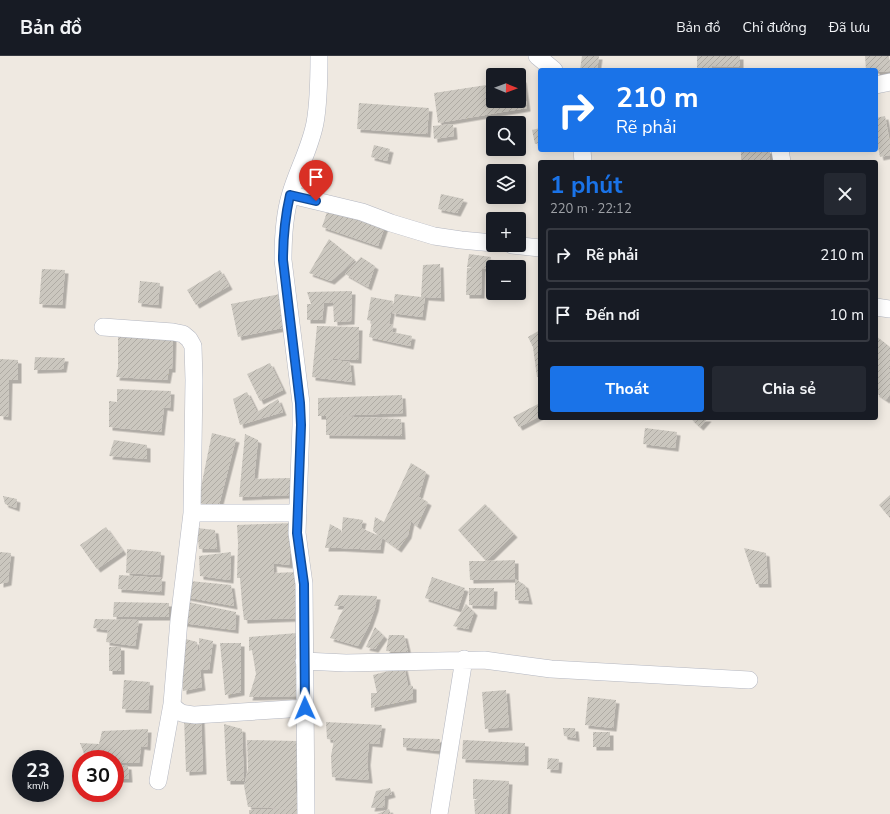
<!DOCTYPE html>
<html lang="vi">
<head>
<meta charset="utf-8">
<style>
	body { margin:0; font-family:"Nunito Sans",sans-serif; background:#242831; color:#f1f3f6; height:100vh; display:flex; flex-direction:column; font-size:15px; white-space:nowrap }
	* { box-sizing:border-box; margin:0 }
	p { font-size:13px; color:#9ea1a6 }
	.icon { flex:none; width:22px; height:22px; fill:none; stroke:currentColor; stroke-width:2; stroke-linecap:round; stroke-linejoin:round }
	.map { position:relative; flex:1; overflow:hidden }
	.side { position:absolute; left:538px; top:104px; width:340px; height:260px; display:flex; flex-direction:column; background:#171b24; border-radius:4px; box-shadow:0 2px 10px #0003 }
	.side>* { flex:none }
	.hud { position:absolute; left:538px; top:12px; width:340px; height:84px; border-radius:4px; box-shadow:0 2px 10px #0003; background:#1a73e8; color:#fff; overflow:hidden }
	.needle { width:26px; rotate:91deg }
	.fabs { position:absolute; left:486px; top:12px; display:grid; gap:8px }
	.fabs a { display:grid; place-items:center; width:40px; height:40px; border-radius:4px; background:#171b24; box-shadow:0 2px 10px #0003; font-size:20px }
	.speed { position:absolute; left:12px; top:694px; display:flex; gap:8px; font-size:20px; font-weight:700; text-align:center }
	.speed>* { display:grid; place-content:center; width:52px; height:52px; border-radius:50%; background:#171b24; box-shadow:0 2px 10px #0003; line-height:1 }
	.speed small { font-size:10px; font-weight:400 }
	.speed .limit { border:6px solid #d22; background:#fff; color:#111 }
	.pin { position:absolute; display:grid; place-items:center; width:34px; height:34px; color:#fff; margin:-41px -17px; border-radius:50% 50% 50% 0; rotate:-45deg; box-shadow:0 0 4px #0007 }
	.pin .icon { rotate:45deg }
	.me { position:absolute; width:44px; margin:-22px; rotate:359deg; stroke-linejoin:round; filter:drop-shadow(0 0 3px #0008) }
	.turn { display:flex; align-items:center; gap:14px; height:84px; padding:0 12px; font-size:18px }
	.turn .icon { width:52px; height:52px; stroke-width:2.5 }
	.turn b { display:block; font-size:28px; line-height:34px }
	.round { display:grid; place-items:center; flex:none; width:42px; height:42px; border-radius:4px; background:#242831 }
	.summary { display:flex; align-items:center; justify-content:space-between; height:68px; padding:0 12px }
	h1 { font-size:24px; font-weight:700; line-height:30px; color:#1a73e8 }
	.cta { display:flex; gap:8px; margin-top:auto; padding:8px 12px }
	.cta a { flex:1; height:46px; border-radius:4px; background:#1a73e8; color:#fff; font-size:16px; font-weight:700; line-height:46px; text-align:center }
	.cta a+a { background:#242831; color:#f1f3f6 }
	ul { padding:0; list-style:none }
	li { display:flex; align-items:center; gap:12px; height:54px; margin:0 8px 6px; padding:0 4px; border:2px solid #363941; border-radius:4px }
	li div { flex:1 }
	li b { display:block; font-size:15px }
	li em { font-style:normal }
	header { display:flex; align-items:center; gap:24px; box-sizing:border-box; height:56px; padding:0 20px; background:#171b24; border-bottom:1px solid #363941 }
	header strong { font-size:19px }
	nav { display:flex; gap:22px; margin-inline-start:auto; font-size:14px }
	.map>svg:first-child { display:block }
	.building { fill:url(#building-hatch); filter:url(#shadow) }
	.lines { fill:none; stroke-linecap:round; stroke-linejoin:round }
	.street-casing { stroke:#b4b7c1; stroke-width:18 }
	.street { stroke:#fff; stroke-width:17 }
	.route-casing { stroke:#114b97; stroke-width:10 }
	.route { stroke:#1a73e8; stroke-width:7 }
</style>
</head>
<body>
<header>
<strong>Bản đồ</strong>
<nav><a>Bản đồ</a><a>Chỉ đường</a><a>Đã lưu</a></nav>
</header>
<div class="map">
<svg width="890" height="758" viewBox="0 0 890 758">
	<defs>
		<pattern id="building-hatch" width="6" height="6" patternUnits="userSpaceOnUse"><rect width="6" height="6" fill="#cbc7bf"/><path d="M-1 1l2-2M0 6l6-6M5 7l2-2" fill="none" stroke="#afaba4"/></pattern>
		<filter id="shadow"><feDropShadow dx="3.5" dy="3.5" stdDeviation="0" flood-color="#0004"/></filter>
	</defs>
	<rect width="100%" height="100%" fill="#efe9e1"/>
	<path class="building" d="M582,0H599L597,14H580Z
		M697,0H740V11L712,10V14H697Z
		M865,0H889L890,15L876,16V14H866Z
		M523,23L527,52L438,67L434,37L493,28V45H519V24Z
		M359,47L429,52L427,78L357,73Z
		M885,60L890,87V99L880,101L876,80V62Z
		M453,68L454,80L434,83L433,70Z
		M540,72V87L535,88L532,74Z
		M374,89L390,93L387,105L371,101Z
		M741,94H770V106H741Z
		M441,138L464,143L457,157L438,153Z
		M329,150L385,170L378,190L322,171Z
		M329,183L355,204L331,225L309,217Z
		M469,198L491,201L490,213L482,212L481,239H466L467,212H474L467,211Z
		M361,201L375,210L368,231L345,218Z
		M440,208L441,242L425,241L422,261L392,257L395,238L421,241L423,209Z
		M42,213L65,214L62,249L39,248Z
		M220,214L229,230L196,249L187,234Z
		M140,225L160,227L158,249L138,247Z
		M352,235L351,265L334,266L333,246L324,247L322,264H307V248H311L307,236Z
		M280,238L287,271L238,281L231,248Z
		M371,241L393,245L389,268L380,267L393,269L392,276L412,280L410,290L369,281L372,265L367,264Z
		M317,270L359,271L358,304L317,302L350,306L352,326L312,321Z
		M540,274V319L537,321L533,291L528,281Z
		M118,278L173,279L172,313H169L167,324L116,321L118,312Z
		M876,280L890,291V311L888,313L890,314V338L886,344L876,337Z
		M35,301L65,302L63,313L34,314Z
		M0,303L18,304V324H9L8,361L0,360Z
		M270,307L283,334L260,345L247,318Z
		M117,333L171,335L170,352L164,351L161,376L109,371V345L117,346Z
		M247,336L257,356L278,343L283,356L240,369L233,343Z
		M402,339L403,357L330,360L401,363L402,380L326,379V360H318V342Z
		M540,347V360L519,371L513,361Z
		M690,362H708L700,371Z
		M645,372L677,376L675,392L643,388Z
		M212,377L236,383L218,453L198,446Z
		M245,378L258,384L254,423L290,422V439L239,441Z
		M114,384L147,389V403L109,400Z
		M411,407L426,416L419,440L405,433L428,446L417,470L411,465L408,479L398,493L373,475L375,461L384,466Z
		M890,439V462L879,449Z
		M3,440L17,443L16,452L5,448Z
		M485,448L514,478L486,505L515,504V523L470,524L469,505H486L458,474Z
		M343,461L363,464L361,472L382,481L380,494L341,492H325L330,468L341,474V483Z
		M295,467L291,487L289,509L273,507L274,517L296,516L295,530L299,562L244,564L242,547L240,522H237L238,487L237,469Z
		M106,471L123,495L97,513L80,489Z
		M197,472L215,474L217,493H199Z
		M744,492L766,497L768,528H756Z
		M127,493L161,496L159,519L126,517Z
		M0,496L11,497L8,526L0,528Z
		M231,496L230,524L200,520L199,500Z
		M119,519L162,522L161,536L118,533Z
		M432,521L465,532L458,553L425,542Z
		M515,523L525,529L529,545L515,544Z
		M190,525L231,529L234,550L186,541Z
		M469,532H494L493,550L469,549Z
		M339,539L377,540L375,552L369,569L358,590L330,582L339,561L345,550H334Z
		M114,546L169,547V561H113Z
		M188,546L236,556L235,574L183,567Z
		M466,548L474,556L468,573L453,570Z
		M95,563L139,564L135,590L106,586L108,574L93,572Z
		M375,571L384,580L375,593L366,591Z
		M297,577L298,640L249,641L256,618L252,594L249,595V581Z
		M389,579H404L408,596L386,595Z
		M182,582L197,586L200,610L199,582L213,585L209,614H200L202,631L183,635Z
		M220,587H241V636L225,639Z
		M109,591H121V615H109Z
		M404,611L408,629L413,630V643L371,652V637H377L373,619Z
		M124,624L150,626L148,654L122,653Z
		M506,634L509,671L485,673L482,636Z
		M588,641L616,644L613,672L585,669Z
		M184,661H201L203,715L186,716Z
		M326,666L382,669L379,688L369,687L367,706L369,724L332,721L331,700L334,684L327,683Z
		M224,668L242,673L244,725H227Z
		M563,672H575L576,682L564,680Z
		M148,673L147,691L141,690L139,707H115V703H86L80,687L99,688L102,675Z
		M593,676H610V691H593Z
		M403,682L440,683L439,695L403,691Z
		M247,684L298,685L299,725H295L298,758H249V754L293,752L248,751L244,730L248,713Z
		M463,684L525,687V706L462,703Z
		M548,702L559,703L558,714L547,713Z
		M115,709L128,710L129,723H115Z
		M473,723L509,725L507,758H475L474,744L485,743H473Z
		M390,732L392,738L385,740L384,751L371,752L376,735Z
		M389,753L391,758H377Z"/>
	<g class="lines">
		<defs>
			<path id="street" d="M537,0L554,14
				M876,29L890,26
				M582,94L583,106
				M780,94L782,106
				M291,139L362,156L391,167L434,180L461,184L493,187
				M512,189L540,192
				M876,251L890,253
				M103,271L173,276L183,278L189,283L193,290L194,324L192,457L179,564L172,648C178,658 184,658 195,659L305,652
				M192,457H298
				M304,605L346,607L484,604L551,613L749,624
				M158,725L172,648
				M306,758L304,528L297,477L301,369V347L283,204C283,182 284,161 290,140C297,115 310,93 315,67C319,45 319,22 319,0
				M439,758L464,603"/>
		</defs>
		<use href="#street" class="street-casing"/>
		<use href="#street" class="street"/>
	</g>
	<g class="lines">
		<defs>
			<path id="route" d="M305,652L304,528L297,477L301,369L300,347L283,204C283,181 285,161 290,139L316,145"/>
		</defs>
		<use href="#route" class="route-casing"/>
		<use href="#route" class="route"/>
	</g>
</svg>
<div class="fabs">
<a><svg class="needle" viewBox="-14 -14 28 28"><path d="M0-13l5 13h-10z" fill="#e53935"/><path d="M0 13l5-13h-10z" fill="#9ea1a6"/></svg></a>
<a><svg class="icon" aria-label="search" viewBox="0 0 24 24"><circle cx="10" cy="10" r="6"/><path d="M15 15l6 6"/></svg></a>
<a><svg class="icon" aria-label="layers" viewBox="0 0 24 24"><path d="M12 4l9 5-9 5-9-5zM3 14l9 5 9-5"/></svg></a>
<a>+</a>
<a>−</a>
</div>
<div class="speed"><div>23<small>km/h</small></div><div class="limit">30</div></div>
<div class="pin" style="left:316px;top:145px;background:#d93025"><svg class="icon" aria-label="arrive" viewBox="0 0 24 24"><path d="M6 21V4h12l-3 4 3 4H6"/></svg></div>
<svg class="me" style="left:305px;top:652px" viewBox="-20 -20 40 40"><path d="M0-17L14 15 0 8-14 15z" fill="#1a73e8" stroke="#fff" stroke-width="4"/></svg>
<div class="hud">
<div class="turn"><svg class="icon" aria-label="right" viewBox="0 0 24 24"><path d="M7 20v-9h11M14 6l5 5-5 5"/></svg><div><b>210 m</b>Rẽ phải</div></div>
</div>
<section class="side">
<div class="summary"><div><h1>1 phút</h1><p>220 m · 22:12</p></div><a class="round"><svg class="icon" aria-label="close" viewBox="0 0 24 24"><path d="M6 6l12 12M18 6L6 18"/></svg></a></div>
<ul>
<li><svg class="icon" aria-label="right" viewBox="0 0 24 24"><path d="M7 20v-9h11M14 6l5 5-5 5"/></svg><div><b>Rẽ phải</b></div><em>210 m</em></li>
<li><svg class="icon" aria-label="arrive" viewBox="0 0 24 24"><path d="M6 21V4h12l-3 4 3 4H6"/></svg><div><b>Đến nơi</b></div><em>10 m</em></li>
</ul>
<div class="cta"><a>Thoát</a><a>Chia sẻ</a></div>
</section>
</div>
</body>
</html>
